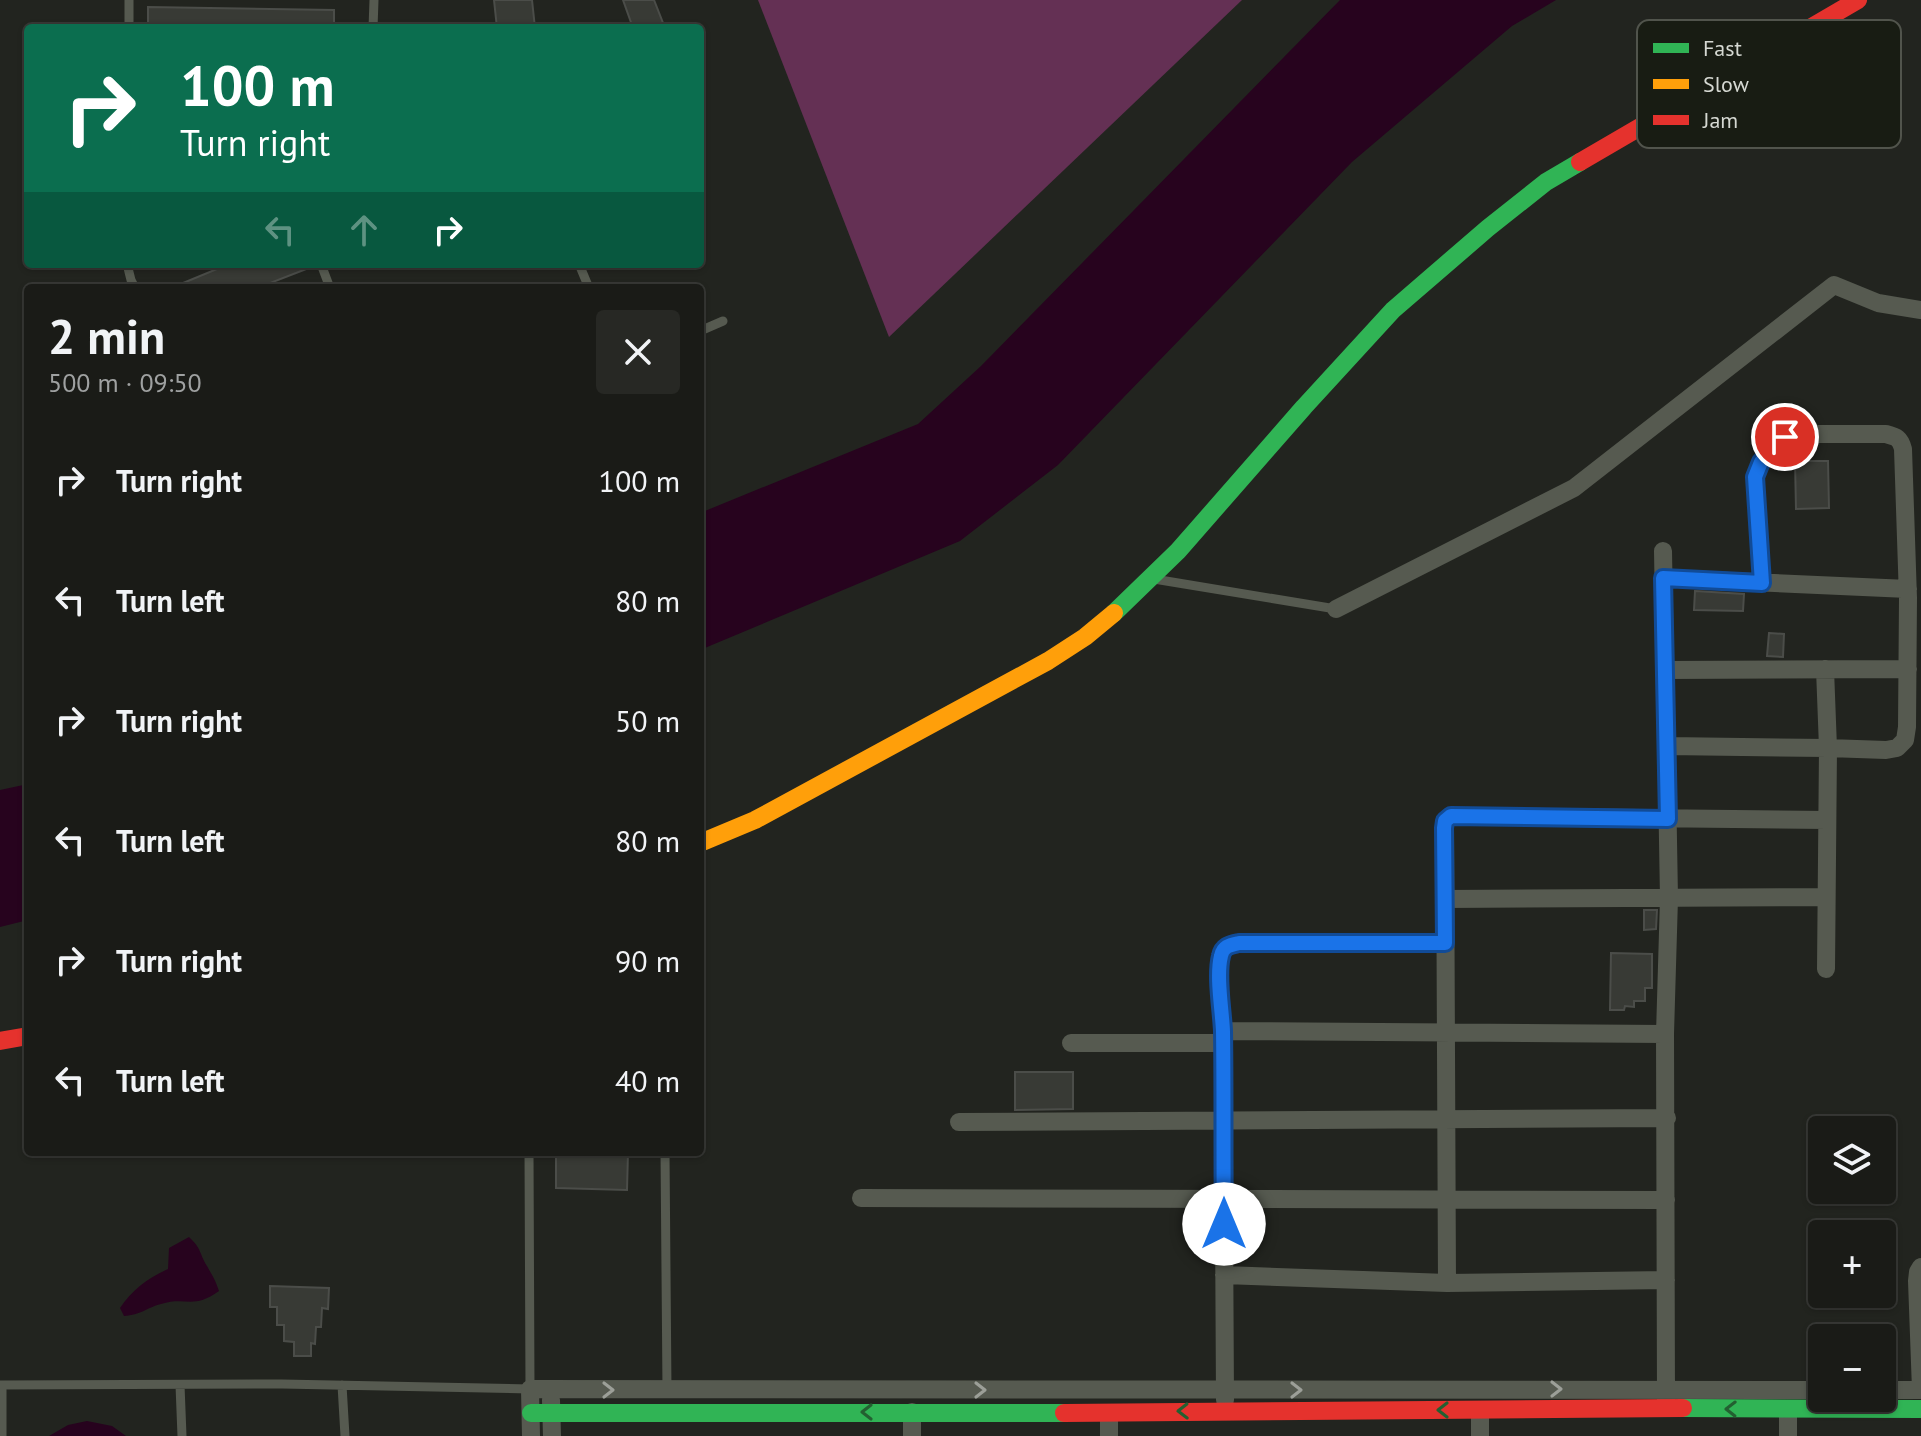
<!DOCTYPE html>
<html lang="en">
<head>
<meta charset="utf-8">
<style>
	body { margin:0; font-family:"PT Sans",sans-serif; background:#272824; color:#f1f3f6; height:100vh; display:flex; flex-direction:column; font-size:30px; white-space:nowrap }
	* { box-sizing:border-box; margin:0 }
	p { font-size:26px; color:#9fa1a1 }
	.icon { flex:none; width:44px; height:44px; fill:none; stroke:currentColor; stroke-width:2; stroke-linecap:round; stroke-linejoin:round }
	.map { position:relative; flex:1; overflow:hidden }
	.sheet { position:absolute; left:24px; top:284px; width:680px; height:872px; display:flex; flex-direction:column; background:#1a1b17; border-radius:8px; box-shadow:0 2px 6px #0004,0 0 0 2px #383936 }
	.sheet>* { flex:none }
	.guide { position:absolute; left:24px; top:24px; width:680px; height:244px; border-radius:8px; box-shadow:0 2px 6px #0004,0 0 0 2px #383936; background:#0b6e4f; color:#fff; overflow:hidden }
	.tools { position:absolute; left:1808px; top:1116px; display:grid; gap:16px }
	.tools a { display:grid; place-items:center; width:88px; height:88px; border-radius:8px; background:#1a1b17; box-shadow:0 2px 6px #0004,0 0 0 2px #383936; font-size:40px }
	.pin { position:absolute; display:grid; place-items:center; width:68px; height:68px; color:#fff; margin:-34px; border:4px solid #fff; border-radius:50%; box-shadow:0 2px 8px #0007 }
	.me { position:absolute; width:88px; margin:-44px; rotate:0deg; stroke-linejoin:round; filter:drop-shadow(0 0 6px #0008) }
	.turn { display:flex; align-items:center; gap:28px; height:168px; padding:0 24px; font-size:36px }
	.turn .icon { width:104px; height:104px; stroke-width:2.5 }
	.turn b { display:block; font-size:56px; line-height:68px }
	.lanes { display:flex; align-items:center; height:76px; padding:0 24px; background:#0003; justify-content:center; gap:40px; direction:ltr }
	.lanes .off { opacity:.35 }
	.round { display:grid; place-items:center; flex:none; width:84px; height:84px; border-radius:8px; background:#272824 }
	.overview { display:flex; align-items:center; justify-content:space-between; height:136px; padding:0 24px }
	h1 { font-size:48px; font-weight:800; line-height:60px }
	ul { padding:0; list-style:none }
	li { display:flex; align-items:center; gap:24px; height:120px; padding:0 24px }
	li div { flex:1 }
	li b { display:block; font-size:30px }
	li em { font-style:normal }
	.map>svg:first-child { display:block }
	.forest { fill:#643054 }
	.water { fill:#27031e }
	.building { fill:#383a35; stroke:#4b4d49; stroke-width:2 }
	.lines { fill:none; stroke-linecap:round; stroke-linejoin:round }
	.lane { stroke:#565a50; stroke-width:9 }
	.street { stroke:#565a50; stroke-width:18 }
	.fast { stroke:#30b455; stroke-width:18 }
	.slow { stroke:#ff9f0a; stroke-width:18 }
	.jam { stroke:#e5322d; stroke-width:18 }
	.oneway { stroke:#9c9f98 }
	.oneway2 { stroke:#236031 }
	.route-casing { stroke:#114b97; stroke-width:20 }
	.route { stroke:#1a73e8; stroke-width:14 }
	.key { fill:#181c13; stroke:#51544c; stroke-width:2 }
	.key-label { font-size:22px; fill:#d5d8d2 }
</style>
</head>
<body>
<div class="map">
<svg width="1921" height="1436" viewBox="0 0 1921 1436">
	<rect width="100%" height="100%" fill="#22241f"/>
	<path class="forest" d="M758,0H1242L889,337Z"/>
	<path class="water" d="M1340,0H1556L1512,26L1352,162L1058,465L960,541L700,650V513L918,424L981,366Z
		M28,784V920L0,927V790Z
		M189,1237C202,1249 199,1253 207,1266C213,1277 215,1279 219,1291C193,1310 186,1296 161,1304C146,1308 141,1315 124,1316L120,1308C132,1290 148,1278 168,1269L169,1248Z
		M87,1421L112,1426L126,1436H49L68,1425Z"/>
	<path class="building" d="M494,0H532L535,28H497Z
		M623,0H654L665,28H633Z
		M148,7L334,10V26L333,28H148Z
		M229,264H314V266L270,283L272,288H171Z
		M1795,461H1828L1829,508L1796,509Z
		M1695,591L1744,594L1743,611L1694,610Z
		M1769,633L1784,634L1783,657L1767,656Z
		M1644,910H1657L1656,929L1644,930Z
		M1611,953L1652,954V988H1645V1001H1634V1007L1625,1006L1624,1010H1610Z
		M1015,1072H1073V1109L1015,1110Z
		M556,1152H628L627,1190L556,1188Z
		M270,1286L329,1288L328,1309L322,1308L321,1327H316L315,1344L311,1343V1356H294V1342L284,1341V1325H277V1307H270Z"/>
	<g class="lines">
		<path class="lane" d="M129,0V28
			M373,28L374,0
			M127,264L131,280L135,288
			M321,264L330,288
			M579,264L589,288
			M700,331L723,321
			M1154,579L1336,609
			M665,1152L667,1390
			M0,1385L282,1384L530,1389L529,1152
			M180,1385L182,1436
			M342,1385L345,1436
			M2,1436V1385"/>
		<path class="street" d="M1663,551L1669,898L1665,1034L1666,1400
			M1663,578L1908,589
			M1336,609L1574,488L1834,285L1878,303L1921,310
			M1825,669L1828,748L1826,969
			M1665,670L1908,669
			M1667,746L1828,748L1886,750L1897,748L1905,740L1907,727L1908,598L1903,449C1900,438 1897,437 1886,434H1792L1785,437L1761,462L1755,477L1762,583
			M1445,899L1826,897
			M1223,1031L1665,1034
			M1071,1043H1223
			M959,1122L1667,1118
			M861,1198L1666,1200
			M1224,1275L1447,1283L1666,1280
			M1447,1283L1445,821L1451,816H1459L1827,820
			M1882,1390H1921
			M1921,1390L1917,1281L1918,1272L1921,1267
			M551,1400L552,1436
			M1225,1400L1223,1031C1222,1015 1216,963 1222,952C1226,945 1232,944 1239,943H1445
			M1480,1410V1436
			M912,1412V1436
			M531,1436L530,1389L1822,1390
			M1109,1436V1413
			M1788,1436V1410"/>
		<path class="fast" d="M1114,613L1178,551L1304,407L1393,310L1488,228L1546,182L1580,162
			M1683,1408L1921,1409
			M531,1413H1064"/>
		<path class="slow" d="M700,843L755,820L1048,661L1085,637L1114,613"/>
		<path class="jam" d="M1580,162L1858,0
			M0,1041L28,1036
			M1064,1413L1683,1408"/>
	</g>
	<defs><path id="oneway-chevron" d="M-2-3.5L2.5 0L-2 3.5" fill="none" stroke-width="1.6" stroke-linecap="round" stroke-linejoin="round" transform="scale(2)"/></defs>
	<g class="oneway">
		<use href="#oneway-chevron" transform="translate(1556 1389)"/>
		<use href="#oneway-chevron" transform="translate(608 1390)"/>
		<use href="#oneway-chevron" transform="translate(980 1390)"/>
		<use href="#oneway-chevron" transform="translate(1296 1390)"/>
	</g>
	<g class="oneway2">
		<use href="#oneway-chevron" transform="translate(1731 1409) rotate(-179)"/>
		<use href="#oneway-chevron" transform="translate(1443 1410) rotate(180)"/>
		<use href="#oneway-chevron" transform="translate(1183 1411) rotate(179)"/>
		<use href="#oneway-chevron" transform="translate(867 1412) rotate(180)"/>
	</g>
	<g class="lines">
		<defs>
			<path id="route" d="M1224,1224C1223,1160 1224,1095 1223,1031C1222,1009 1216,976 1221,956C1223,946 1230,945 1239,943H1445L1444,828L1445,821L1451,816L1668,819L1663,578L1762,583L1755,477L1761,462L1785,437"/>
		</defs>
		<use href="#route" class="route-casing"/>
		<use href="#route" class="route"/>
	</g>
	<rect x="1637" y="20" width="264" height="128" rx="12" class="key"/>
	<rect x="1653" y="43" width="36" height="10" fill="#30b455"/>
	<rect x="1653" y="79" width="36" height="10" fill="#ff9f0a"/>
	<rect x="1653" y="115" width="36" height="10" fill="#e5322d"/>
	<g class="key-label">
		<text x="1703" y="56">Fast</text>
		<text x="1703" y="92">Slow</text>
		<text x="1703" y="128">Jam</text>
	</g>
</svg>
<div class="tools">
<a><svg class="icon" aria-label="layers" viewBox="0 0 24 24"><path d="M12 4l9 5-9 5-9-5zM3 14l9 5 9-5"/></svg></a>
<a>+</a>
<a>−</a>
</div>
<div class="pin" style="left:1785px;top:437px;background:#d93025"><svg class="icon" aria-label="arrive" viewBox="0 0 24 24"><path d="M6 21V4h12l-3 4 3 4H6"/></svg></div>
<svg class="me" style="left:1224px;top:1224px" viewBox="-20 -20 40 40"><circle r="19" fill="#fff"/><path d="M0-13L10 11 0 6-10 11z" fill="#1a73e8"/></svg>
<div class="guide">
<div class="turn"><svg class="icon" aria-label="right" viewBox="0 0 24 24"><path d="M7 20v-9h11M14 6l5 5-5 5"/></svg><div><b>100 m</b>Turn right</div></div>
<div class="lanes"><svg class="icon off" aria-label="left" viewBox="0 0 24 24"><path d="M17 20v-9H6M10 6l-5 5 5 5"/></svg><svg class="icon off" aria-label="ahead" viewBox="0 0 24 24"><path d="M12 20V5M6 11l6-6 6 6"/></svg><svg class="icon" aria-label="right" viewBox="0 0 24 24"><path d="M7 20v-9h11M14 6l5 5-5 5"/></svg></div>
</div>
<section class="sheet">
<div class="overview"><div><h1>2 min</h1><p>500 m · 09:50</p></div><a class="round"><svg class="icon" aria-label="close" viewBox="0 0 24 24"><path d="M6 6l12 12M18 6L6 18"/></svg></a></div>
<ul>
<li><svg class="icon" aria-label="right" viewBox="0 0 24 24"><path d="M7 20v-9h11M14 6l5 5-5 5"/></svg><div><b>Turn right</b></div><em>100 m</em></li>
<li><svg class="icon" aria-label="left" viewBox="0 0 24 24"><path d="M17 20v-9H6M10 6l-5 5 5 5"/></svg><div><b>Turn left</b></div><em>80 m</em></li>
<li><svg class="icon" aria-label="right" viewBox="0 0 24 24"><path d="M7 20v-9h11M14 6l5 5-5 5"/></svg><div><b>Turn right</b></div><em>50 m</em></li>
<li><svg class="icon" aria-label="left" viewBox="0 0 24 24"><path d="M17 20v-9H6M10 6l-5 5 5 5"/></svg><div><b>Turn left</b></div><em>80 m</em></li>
<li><svg class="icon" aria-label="right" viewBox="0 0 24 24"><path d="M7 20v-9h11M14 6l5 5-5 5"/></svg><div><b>Turn right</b></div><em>90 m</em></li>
<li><svg class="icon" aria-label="left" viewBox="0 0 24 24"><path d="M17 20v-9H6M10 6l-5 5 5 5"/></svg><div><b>Turn left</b></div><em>40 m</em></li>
</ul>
</section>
</div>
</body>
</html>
